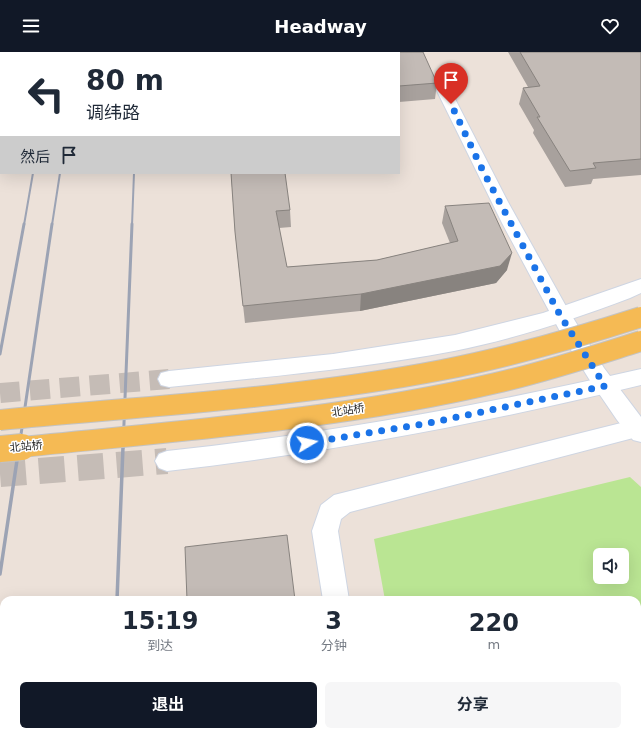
<!DOCTYPE html>
<html lang="zh">
<head>
<meta charset="utf-8">
<style>
	body { margin:0; font-family:"DejaVu Sans","Noto Sans SC",sans-serif; background:#f6f6f7; color:#1f2937; height:100vh; display:flex; flex-direction:column; font-size:15px; white-space:nowrap }
	* { box-sizing:border-box; margin:0 }
	p { font-size:13px; color:#747a83 }
	.icon { flex:none; width:22px; height:22px; fill:none; stroke:currentColor; stroke-width:2; stroke-linecap:round; stroke-linejoin:round }
	.map { position:relative; flex:1; overflow:hidden }
	.panel { position:absolute; left:0px; top:544px; width:641px; height:140px; display:flex; flex-direction:column; background:#fff; border-radius:12px 12px 0 0; box-shadow:0 4px 16px #0002 }
	.panel>* { flex:none }
	.guide { position:absolute; left:0px; top:0px; width:400px; height:122px; box-shadow:0 4px 16px #0002; background:#fff; color:#1f2937; overflow:hidden }
	.controls { position:absolute; left:593px; top:496px; display:grid; gap:8px }
	.controls a { display:grid; place-items:center; width:36px; height:36px; border-radius:6px; background:#fff; box-shadow:0 4px 16px #0002; font-size:20px }
	.pin { position:absolute; display:grid; place-items:center; width:34px; height:34px; color:#fff; margin:-41px -17px; border-radius:50% 50% 50% 0; rotate:-45deg; box-shadow:0 0 4px #0007 }
	.pin .icon { rotate:45deg }
	.me { position:absolute; width:44px; margin:-22px; rotate:81deg; stroke-linejoin:round; filter:drop-shadow(0 0 3px #0008) }
	.turn { display:flex; align-items:center; gap:14px; height:84px; padding:0 20px; font-size:18px }
	.turn .icon { width:52px; height:52px; stroke-width:2.5 }
	.turn b { display:block; font-size:28px; line-height:34px }
	.then { display:flex; align-items:center; height:38px; padding:0 20px; background:#0003; gap:8px; font-size:15px }
	.eta { display:flex; justify-content:space-evenly; align-items:center; height:68px; text-align:center }
	.eta b { font-size:24px; font-weight:700; line-height:28px }
	.primary-button { display:flex; gap:8px; margin-top:auto; padding:8px 20px }
	.primary-button a { flex:1; height:46px; border-radius:6px; background:#111827; color:#fff; font-size:16px; font-weight:700; line-height:46px; text-align:center }
	.primary-button a+a { background:#f6f6f7; color:#1f2937 }
	header { display:flex; justify-content:space-between; align-items:center; height:52px; padding:0 20px; background:#111827; color:#fff; font-size:18px; font-weight:700 }
	.map>svg:first-child { display:block }
	.green { fill:#bae593; fill-rule:evenodd }
	.lines { fill:none; stroke-linecap:round; stroke-linejoin:round }
	.secondary-tunnel-far1 { stroke:#c5bcb6; stroke-width:20; stroke-dasharray:20 10; stroke-linecap:butt }
	.secondary-tunnel { stroke:#c5bcb6; stroke-width:26; stroke-dasharray:26 13; stroke-linecap:butt }
	.street-casing { stroke:#ced5e2; stroke-width:2 }
	.secondary-casing { stroke:#ced5e2; stroke-width:2 }
	.street { fill:#fff; fill-rule:evenodd }
	.secondary { fill:#fff; fill-rule:evenodd }
	.rail-far2 { stroke:#9ca3b4; stroke-width:2 }
	.rail-far1 { stroke:#9ca3b4; stroke-width:3 }
	.rail { stroke:#9ca3b4; stroke-width:3.5 }
	.primary-bridge-far1-casing { stroke:#c3c3c3; stroke-width:22; stroke-linecap:butt }
	.primary-bridge-casing { stroke:#c3c3c3; stroke-width:28; stroke-linecap:butt }
	.primary-bridge-far1 { stroke:#f5ba54; stroke-width:20 }
	.primary-bridge { stroke:#f5ba54; stroke-width:26 }
	.wall { fill:#a8a19d }
	.shaded-wall { fill:#88837f }
	.building { fill:#c3bbb6; stroke:#88837f }
	.route { stroke:#1a73e8; stroke-width:7; stroke-dasharray:0 12.6 }
	.labels { text-anchor:middle; stroke-width:3; stroke-linejoin:round; paint-order:stroke }
	.street-label { font-size:11px; fill:#282828; stroke:#fff }
</style>
</head>
<body>
<header><svg class="icon" aria-label="menu" viewBox="0 0 24 24"><path d="M4 6h16M4 12h16M4 18h16"/></svg>Headway<svg class="icon" aria-label="heart" viewBox="0 0 24 24"><path d="M12 20l-8-8c-3-5 5-10 8-4 3-6 11-1 8 4z"/></svg></header>
<div class="map">
<svg width="641" height="684" viewBox="0 0 641 684">
	<rect width="100%" height="100%" fill="#ece1d9"/>
	<path class="green" d="M630,425L641,435V684H411L410,680H637V548H385L374,487ZM600,503H622V525H600Z"/>
	<g class="lines">
		<path class="secondary-tunnel-far1" d="M0,341L169,327"/>
		<path class="secondary-tunnel" d="M0,422L167,409"/>
		<defs>
			<path id="street" d="M444,35L449,36L451,39L508,150L567,256L604,316L641,365V390L633,388L617,368L589,327L563,285L502,171L437,39L439,36Z"/>
			<path id="secondary" d="M641,227V241L630,246C572,268 514,287 454,299C360,317 264,325 169,335L161,333L158,327L161,321L169,319L333,302L455,283L543,261Z
				M641,317V333C484,371 327,401 167,419L159,416L155,409L159,402L167,399C327,382 484,353 641,317Z
				M637,367L641,368V384L637,385L350,460L341,467L338,479L349,548H323L312,479L321,453L334,443Z
				M341,680H371V684H341Z"/>
		</defs>
		<use href="#street" class="street-casing"/>
		<use href="#secondary" class="secondary-casing"/>
		<use href="#street" class="street"/>
		<use href="#secondary" class="secondary"/>
		<path class="rail-far2" d="M24,173L33,121
			M52,173L60,121
			M132,173L134,121"/>
		<path class="rail-far1" d="M0,302L24,172
			M19,396L52,172
			M123,396L132,172"/>
		<path class="rail" d="M0,522L19,395
			M117,548L123,395
			M111,684L112,680"/>
		<defs>
			<path id="primary-bridge-far1" d="M0,368C147,354 297,346 442,318C509,305 576,286 641,265
				M13,396C174,379 338,368 496,331C545,320 593,304 641,289"/>
			<path id="primary-bridge" d="M0,397L22,395"/>
		</defs>
		<use href="#primary-bridge-far1" class="primary-bridge-far1-casing"/>
		<use href="#primary-bridge" class="primary-bridge-casing"/>
		<use href="#primary-bridge-far1" class="primary-bridge-far1"/>
		<use href="#primary-bridge" class="primary-bridge"/>
	</g>
	<path class="wall" d="M508,0H641V123L593,127L591,132L565,135L533,81L534,78L519,52L523,36L528,35Z
		M399,1L437,31L435,47L399,50Z
		M231,121L290,158L291,175L279,176L287,215L377,208L450,191L442,171L445,154L507,218L496,231L360,259L245,271L235,180Z"/>
	<path class="shaded-wall" d="M512,201L507,218L496,231L360,259L361,242Z"/>
	<path class="building" d="M203,0H423L437,31L399,34V1H203Z
		M520,0H641V107L593,111L596,116L570,119L537,65H540L523,36L540,34Z
		M231,121H285L290,158L276,159L287,215L377,208L458,189L445,154L489,151L512,201L500,214L361,242L243,254L235,180Z
		M287,483L295,548H187L185,495Z
		M190,680H310L311,684H190Z"/>
	<g class="lines">
		<path class="route" d="M307,391L429,371L605,334L560,263L483,119L451,52"/>
	</g>
	<g class="labels">
		<g class="street-label">
			<text transform="translate(348 358) rotate(-9)" y="4">北站桥</text>
			<text transform="translate(26 394) rotate(-6)" y="4">北站桥</text>
		</g>
	</g>
</svg>
<div class="controls">
<a><svg class="icon" aria-label="sound" viewBox="0 0 24 24"><path d="M4 9h4l5-4v14l-5-4H4zM17 9q2 3 0 6"/></svg></a>
</div>
<div class="pin" style="left:451px;top:52px;background:#d93025"><svg class="icon" aria-label="arrive" viewBox="0 0 24 24"><path d="M6 21V4h12l-3 4 3 4H6"/></svg></div>
<svg class="me" style="left:307px;top:391px" viewBox="-20 -20 40 40"><circle r="17" fill="#1a73e8" stroke="#fff" stroke-width="3"/><path d="M0-11L8 9 0 5-8 9z" fill="#fff"/></svg>
<div class="guide">
<div class="turn"><svg class="icon" aria-label="left" viewBox="0 0 24 24"><path d="M17 20v-9H6M10 6l-5 5 5 5"/></svg><div><b>80 m</b>调纬路</div></div>
<div class="then">然后<svg class="icon" aria-label="arrive" viewBox="0 0 24 24"><path d="M6 21V4h12l-3 4 3 4H6"/></svg></div>
</div>
<section class="panel">
<div class="eta">
<div><b>15:19</b><p>到达</p></div>
<div><b>3</b><p>分钟</p></div>
<div><b>220</b><p>m</p></div>
</div>
<div class="primary-button"><a>退出</a><a>分享</a></div>
</section>
</div>
</body>
</html>
